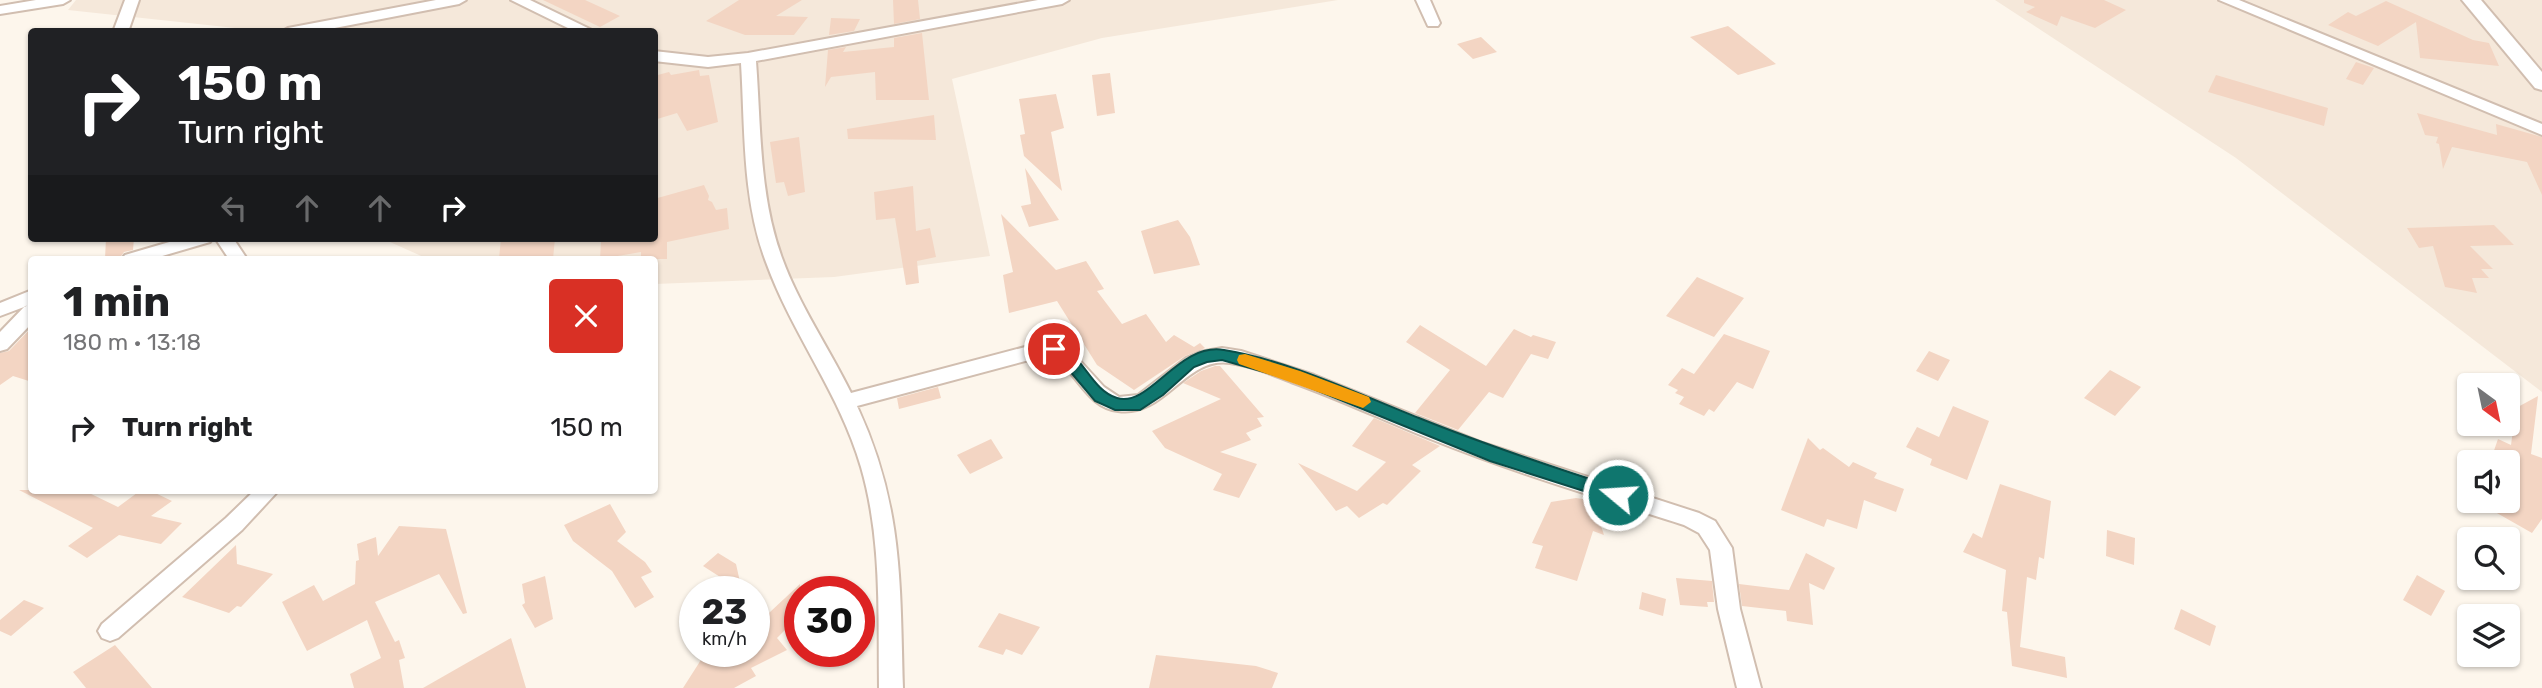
<!DOCTYPE html>
<html lang="en">
<head>
<meta charset="utf-8">
<style>
	body { margin:0; font-family:Rubik,sans-serif; background:#f2f2f2; color:#202124; height:100vh; display:flex; flex-direction:column; font-size:26px; white-space:nowrap }
	* { box-sizing:border-box; margin:0 }
	p { font-size:23px; color:#757577 }
	.icon { flex:none; width:38px; height:38px; fill:none; stroke:currentColor; stroke-width:2; stroke-linecap:round; stroke-linejoin:round }
	.map { position:relative; flex:1; overflow:hidden }
	.sheet { position:absolute; left:28px; top:256px; width:630px; height:238px; display:flex; flex-direction:column; background:#fff; border-radius:7px; box-shadow:0 2px 5px #0004 }
	.sheet>* { flex:none }
	.hud { position:absolute; left:28px; top:28px; width:630px; height:214px; border-radius:7px; box-shadow:0 2px 5px #0004; background:#202124; color:#fff; overflow:hidden }
	.needle { width:46px; rotate:147deg }
	.buttons { position:absolute; left:2457px; top:373px; display:grid; gap:14px }
	.buttons a { display:grid; place-items:center; width:63px; height:63px; border-radius:7px; background:#fff; box-shadow:0 2px 5px #0004; font-size:35px }
	.speed { position:absolute; left:679px; top:576px; display:flex; gap:14px; font-size:35px; font-weight:700; text-align:center }
	.speed>* { display:grid; place-content:center; width:91px; height:91px; border-radius:50%; background:#fff; box-shadow:0 2px 5px #0004; line-height:1 }
	.speed small { font-size:18px; font-weight:400 }
	.speed .limit { border:10px solid #d22; background:#fff; color:#111 }
	.pin { position:absolute; display:grid; place-items:center; width:60px; height:60px; color:#fff; margin:-30px; border:4px solid #fff; border-radius:50%; box-shadow:0 2px 7px #0007 }
	.me { position:absolute; width:77px; margin:-38px; rotate:288deg; stroke-linejoin:round; filter:drop-shadow(0 0 5px #0008) }
	.turn { display:flex; align-items:center; gap:24px; height:147px; padding:0 35px; font-size:32px }
	.turn .icon { width:91px; height:91px; stroke-width:2.5 }
	.turn b { display:block; font-size:49px; line-height:60px }
	.lanes { display:flex; align-items:center; height:66px; padding:0 35px; background:#0003; justify-content:center; gap:35px; direction:ltr }
	.lanes .off { opacity:.35 }
	.round { display:grid; place-items:center; flex:none; width:74px; height:74px; border-radius:7px; background:#f2f2f2 }
	.summary { display:flex; align-items:center; justify-content:space-between; height:119px; padding:0 35px }
	h1 { font-size:42px; font-weight:700; line-height:52px }
	ul { padding:0; list-style:none }
	li { display:flex; align-items:center; gap:21px; height:105px; padding:0 35px }
	li div { flex:1 }
	li b { display:block; font-size:26px }
	li em { font-style:normal }
	.map>svg:first-child { display:block }
	.residential { fill:#f5e8da }
	.building { fill:#f3d5c3 }
	.lines { fill:none; stroke-linecap:round; stroke-linejoin:round }
	.minor-casing { stroke:#d1beb0; stroke-width:4 }
	.tertiary-casing { stroke:#d1beb0; stroke-width:4 }
	.minor { fill:#fff; fill-rule:evenodd }
	.tertiary { fill:#fff; fill-rule:evenodd }
	.route { fill:#0f766e; stroke:#0a4d48; stroke-width:2 }
	.slow { fill:#f59e0b }
</style>
</head>
<body>
<div class="map">
<svg width="2542" height="688" viewBox="0 0 2542 688">
	<rect width="100%" height="100%" fill="#fdf6ec"/>
	<path class="residential" d="M76,0H1338L1102,38L952,79L990,256L834,277L655,284L654,259H428L381,238H654V32H271L68,10Z
		M1995,0H2542V392L2236,158Z"/>
	<path class="building" d="M543,0H585L620,16L600,27Z
		M739,0H802L776,16L808,17L794,35H745L706,21Z
		M893,0H918L920,19L894,24Z
		M2024,0H2104L2126,10L2095,28L2061,16L2057,26L2026,12L2035,7L2024,3Z
		M2386,1L2473,40L2489,43L2499,66L2420,58L2416,22L2378,46L2328,25L2348,12L2356,16Z
		M831,18L860,19L854,31L829,35Z
		M1728,26L1776,64L1738,75L1690,37Z
		M922,33L929,100H876L875,72L831,77L825,87L828,50L846,47L843,52L894,47V38Z
		M1481,37L1497,52L1473,59L1457,44Z
		M2356,62L2374,68L2363,85L2346,79Z
		M699,70L700,76L709,75L718,122L687,131L677,113L654,120V76L669,72L671,75Z
		M1110,73L1115,113L1097,116L1092,75Z
		M2216,75L2328,108L2324,126L2208,92Z
		M1056,94L1064,128L1051,132L1062,191L1024,156L1020,135L1025,134L1019,99Z
		M2417,113L2497,135L2496,124L2542,137V195L2527,162L2452,147L2443,169L2439,144L2436,143L2438,137L2425,135Z
		M934,115L936,140L848,139L847,129Z
		M799,137L805,192L788,196L784,182L776,183L770,142Z
		M1025,168L1059,220L1029,227L1021,206L1031,204Z
		M704,185L709,196L708,200L712,202L716,210L727,208L729,229L667,242V259H641V252L600,259L601,242L620,238H654V199Z
		M913,186L916,231L930,228L936,257L917,261L919,283L906,285L895,218L876,220L874,192Z
		M1001,214L1056,270L1086,261L1104,289L1097,291L1122,324L1146,314L1166,342L1174,335L1194,347L1200,343L1205,348L1185,356L1134,390L1097,365L1057,301L1009,313L1003,275L1013,272Z
		M1178,220L1190,237L1200,265L1154,274L1141,231Z
		M2494,225L2514,245L2470,246L2493,269H2481L2489,278H2472L2477,293L2445,287L2433,246L2419,248L2407,228Z
		M106,238H134L133,250L124,252L119,259H105Z
		M501,238H555L553,259H499Z
		M1697,277L1744,298L1714,337L1666,316Z
		M1420,325L1486,366L1514,329L1531,337L1533,335L1556,342L1548,359L1531,354L1503,398L1489,392L1458,430L1415,413L1450,370L1406,342Z
		M32,327V382L13,376L0,385V353L9,351Z
		M1724,334L1770,351L1753,389L1737,382L1714,412L1709,409L1704,416L1679,404L1684,397L1675,393L1678,390L1668,385L1682,368L1694,374Z
		M1929,351L1950,360L1938,381L1916,371Z
		M1215,366H1220L1264,417L1257,418L1262,426L1246,433L1251,440L1220,452L1257,464L1239,498L1213,490L1222,474L1165,448L1152,431L1221,399L1183,383L1201,371Z
		M2110,370L2141,387L2115,416L2084,398Z
		M938,387L941,398L899,409L897,398Z
		M2538,396L2531,454L2542,458V519L2532,533L2474,500H2508V462H2490L2498,439L2511,445L2516,408Z
		M1953,406L1989,421L1967,480L1930,465L1932,459L1906,447L1917,427L1939,437Z
		M1374,418L1440,446L1412,465L1421,471L1387,505L1383,503L1359,518L1347,506L1336,511L1298,463L1357,491L1386,462L1352,446Z
		M1808,438L1820,450L1823,448L1849,467L1853,462L1877,473L1874,478L1904,489L1896,512L1864,500L1857,529L1827,519L1824,527L1781,510Z
		M991,439L1003,458L970,474L957,455Z
		M2000,484L2051,501L2044,559L2039,557L2036,580L2027,577L2020,647L2065,657L2067,678L2012,666L2007,612L2002,611L2006,570L1963,552L1973,533L1982,538Z
		M19,490H83L118,507L141,490H149L172,501L151,516L182,523L161,544L119,535L87,558L68,546L93,528Z
		M1576,498L1589,500L1596,510L1604,535L1593,531L1577,581L1535,568L1543,546L1532,543L1551,502Z
		M610,504L626,532L617,541L645,562L652,572L641,577L654,597L635,608L612,571L573,541L564,525Z
		M399,526L446,529L467,613L463,614L439,574L375,602L395,642L399,640L405,658L399,660L404,688H354L350,674L381,658L367,620L307,651L282,602L314,585L323,601L355,584L356,561L359,560L357,544L376,537L378,556Z
		M2107,530L2135,538L2134,565L2106,556Z
		M236,545L237,564L273,574L241,607L237,606L229,613L182,597Z
		M718,553L736,564L742,591L703,566Z
		M1806,553L1835,568L1824,590L1809,583L1813,625L1787,621L1786,611L1742,606L1739,584L1789,590Z
		M2417,575L2445,591L2431,616L2403,600Z
		M545,576L553,619L535,628L522,605L525,603L522,584Z
		M1676,578L1712,581L1714,602H1707L1708,607L1680,605Z
		M800,584V615L777,638L787,650L751,668L756,676L734,688H683L706,652L712,657L727,651H754V627Z
		M1642,592L1666,599L1663,616L1639,609Z
		M24,600L44,608L11,636L0,631V620Z
		M2181,609L2216,626L2210,646L2174,629Z
		M999,613L1040,627L1022,655L1006,649L1003,655L978,647Z
		M511,638L526,688H423L472,660Z
		M115,645L152,688H86L73,672Z
		M1156,655L1256,666L1278,673L1272,688H1149Z"/>
	<g class="lines">
		<defs>
			<path id="minor" d="M36,0H70L63,4L0,14V6Z
				M125,0H139L128,32H113Z
				M436,0H466L459,4L314,32H281L288,28Z
				M511,0H530L596,32H576Z
				M1038,0H1069L1062,4L756,61C761,127 759,196 782,258C799,305 829,348 851,393L1044,342L1072,352L1104,387L1119,397L1138,395L1186,358L1200,352L1222,348L1241,351L1314,375L1483,443L1699,513L1715,521L1732,548L1740,609L1761,688H1737L1718,609L1710,550L1699,533L1684,525C1600,498 1515,473 1433,440C1385,421 1339,399 1291,382C1271,374 1251,366 1230,363C1185,356 1165,418 1118,411C1082,407 1076,362 1044,356L857,406C903,505 900,582 903,688H879C878,614 882,539 861,467C840,394 792,334 766,262C742,199 745,129 741,63L708,67L654,61V51L708,57L748,53Z
				M1416,0H1430L1440,23L1438,26H1428Z
				M2219,0H2239L2542,124V135Z
				M183,238H213L210,242L152,259H122L125,255Z
				M215,238H233L247,259H229Z
				M32,290V304L0,316V303Z
				M32,305V323L7,349L0,351V332L25,306Z
				M255,490H279L242,530L118,638L110,641L102,638L98,631L102,624L226,518Z"/>
			<path id="tertiary" d="M2462,0H2481L2542,72V90L2535,88Z"/>
		</defs>
		<use href="#minor" class="minor-casing"/>
		<use href="#tertiary" class="tertiary-casing"/>
		<use href="#minor" class="minor"/>
		<use href="#tertiary" class="tertiary"/>
	</g>
	<path class="route" d="M1054,343C1083,352 1090,390 1117,398C1150,408 1178,342 1224,350C1288,360 1358,394 1419,418C1486,445 1555,468 1624,490L1627,495L1624,500L1618,502L1490,461L1289,379L1222,360L1207,362L1194,367L1163,395L1140,410H1115L1095,401L1063,363L1046,349Z"/>
	<path class="slow" d="M1245,354L1300,371L1369,397L1371,402L1363,408L1239,364L1237,360L1239,355Z"/>
</svg>
<div class="buttons">
<a><svg class="needle" viewBox="-14 -14 28 28"><path d="M0-13l5 13h-10z" fill="#e53935"/><path d="M0 13l5-13h-10z" fill="#757577"/></svg></a>
<a><svg class="icon" aria-label="sound" viewBox="0 0 24 24"><path d="M4 9h4l5-4v14l-5-4H4zM17 9q2 3 0 6"/></svg></a>
<a><svg class="icon" aria-label="search" viewBox="0 0 24 24"><circle cx="10" cy="10" r="6"/><path d="M15 15l6 6"/></svg></a>
<a><svg class="icon" aria-label="layers" viewBox="0 0 24 24"><path d="M12 4l9 5-9 5-9-5zM3 14l9 5 9-5"/></svg></a>
</div>
<div class="speed"><div>23<small>km/h</small></div><div class="limit">30</div></div>
<div class="pin" style="left:1054px;top:349px;background:#d93025"><svg class="icon" aria-label="arrive" viewBox="0 0 24 24"><path d="M6 21V4h12l-3 4 3 4H6"/></svg></div>
<svg class="me" style="left:1618px;top:495px" viewBox="-20 -20 40 40"><circle r="17" fill="#0f766e" stroke="#fff" stroke-width="3"/><path d="M0-11L8 9 0 5-8 9z" fill="#fff"/></svg>
<div class="hud">
<div class="turn"><svg class="icon" aria-label="right" viewBox="0 0 24 24"><path d="M7 20v-9h11M14 6l5 5-5 5"/></svg><div><b>150 m</b>Turn right</div></div>
<div class="lanes"><svg class="icon off" aria-label="left" viewBox="0 0 24 24"><path d="M17 20v-9H6M10 6l-5 5 5 5"/></svg><svg class="icon off" aria-label="ahead" viewBox="0 0 24 24"><path d="M12 20V5M6 11l6-6 6 6"/></svg><svg class="icon off" aria-label="ahead" viewBox="0 0 24 24"><path d="M12 20V5M6 11l6-6 6 6"/></svg><svg class="icon" aria-label="right" viewBox="0 0 24 24"><path d="M7 20v-9h11M14 6l5 5-5 5"/></svg></div>
</div>
<section class="sheet">
<div class="summary"><div><h1>1 min</h1><p>180 m · 13:18</p></div><a class="round" style="background:#d93025;color:#fff"><svg class="icon" aria-label="close" viewBox="0 0 24 24"><path d="M6 6l12 12M18 6L6 18"/></svg></a></div>
<ul>
<li><svg class="icon" aria-label="right" viewBox="0 0 24 24"><path d="M7 20v-9h11M14 6l5 5-5 5"/></svg><div><b>Turn right</b></div><em>150 m</em></li>
</ul>
</section>
</div>
</body>
</html>
